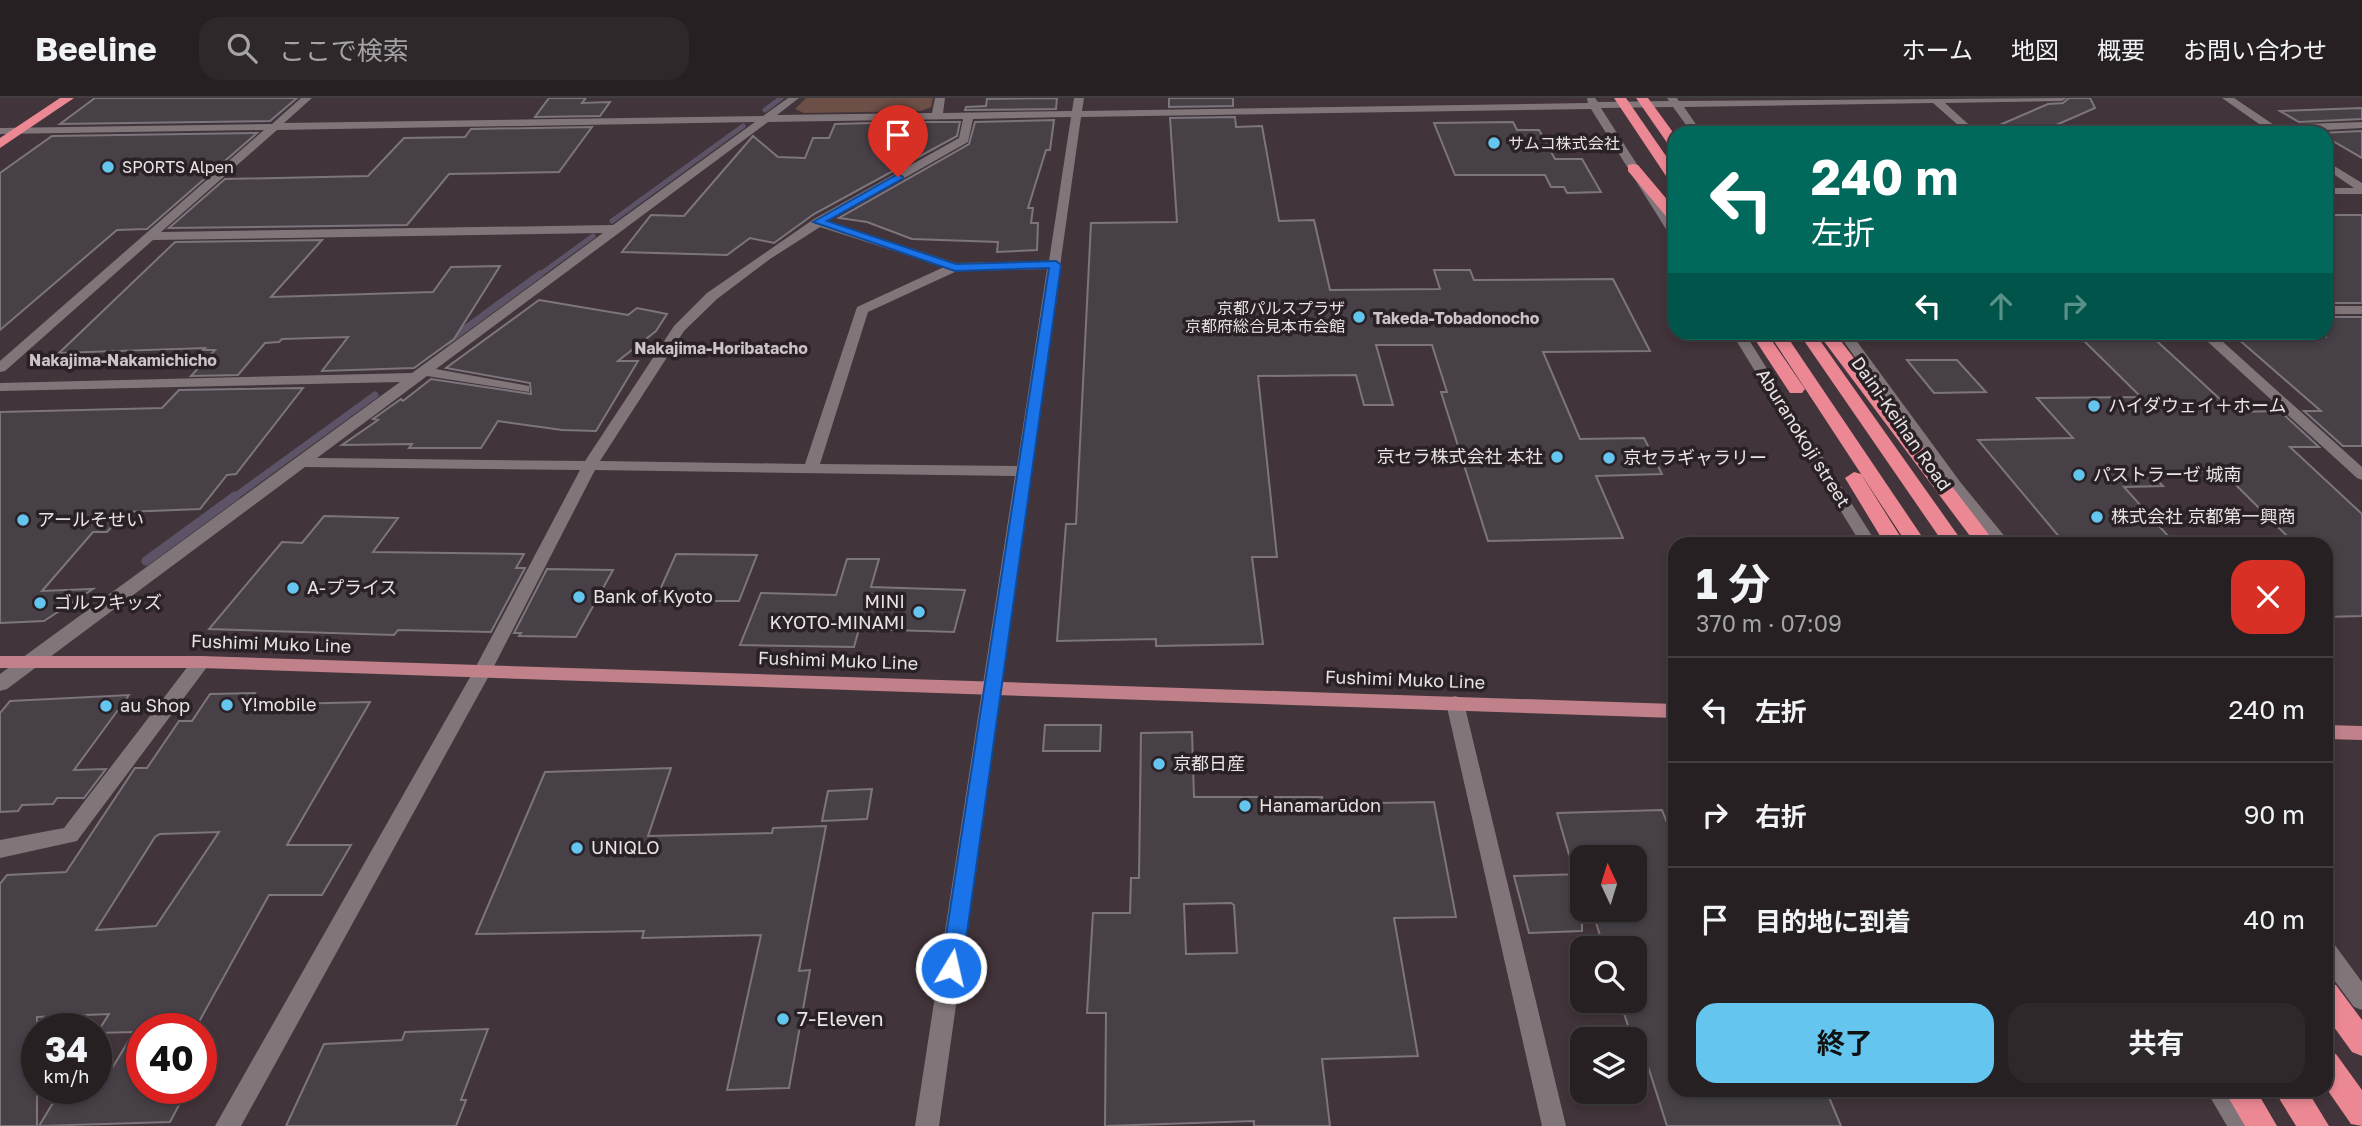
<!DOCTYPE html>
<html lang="ja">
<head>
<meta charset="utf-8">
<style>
	body { margin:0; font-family:"Golos Text","Noto Sans JP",sans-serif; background:#2e282b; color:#f1f3f6; height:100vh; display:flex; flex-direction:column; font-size:26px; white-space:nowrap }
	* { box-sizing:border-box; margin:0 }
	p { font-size:23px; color:#a4a3a6 }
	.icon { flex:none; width:38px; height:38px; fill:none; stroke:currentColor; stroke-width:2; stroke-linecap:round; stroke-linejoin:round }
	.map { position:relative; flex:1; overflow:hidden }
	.panel { position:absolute; left:1668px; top:439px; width:665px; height:560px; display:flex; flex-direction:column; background:#262023; border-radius:21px; box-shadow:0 4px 10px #0003,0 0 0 2px #423e41 }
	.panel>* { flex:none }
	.guide { position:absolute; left:1668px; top:28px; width:665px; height:214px; border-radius:21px; box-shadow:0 4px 10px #0003,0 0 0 2px #423e41; background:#00695c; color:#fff; overflow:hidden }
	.needle { width:46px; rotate:356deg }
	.fabs { position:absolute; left:1570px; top:747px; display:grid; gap:14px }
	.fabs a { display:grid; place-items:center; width:77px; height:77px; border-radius:14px; background:#262023; box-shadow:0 4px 10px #0003,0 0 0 2px #423e41; font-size:35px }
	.speed { position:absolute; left:21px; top:915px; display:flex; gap:14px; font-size:35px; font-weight:700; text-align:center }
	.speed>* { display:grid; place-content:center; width:91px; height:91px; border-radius:50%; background:#262023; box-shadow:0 4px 10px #0003,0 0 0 2px #423e41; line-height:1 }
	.speed small { font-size:18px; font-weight:400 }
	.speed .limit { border:10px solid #d22; background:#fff; color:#111 }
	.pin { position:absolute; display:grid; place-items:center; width:60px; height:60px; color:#fff; margin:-72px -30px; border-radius:50% 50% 50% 0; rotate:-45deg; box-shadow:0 0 7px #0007 }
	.pin .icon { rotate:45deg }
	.me { position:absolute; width:77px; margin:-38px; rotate:9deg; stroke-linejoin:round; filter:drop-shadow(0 0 5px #0008) }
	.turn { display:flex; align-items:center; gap:24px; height:147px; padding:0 28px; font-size:32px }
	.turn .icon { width:91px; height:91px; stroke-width:2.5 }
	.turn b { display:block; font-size:49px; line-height:60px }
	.lanes { display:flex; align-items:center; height:66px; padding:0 28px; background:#0003; justify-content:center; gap:35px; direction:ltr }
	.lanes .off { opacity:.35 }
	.round { display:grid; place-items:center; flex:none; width:74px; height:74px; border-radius:21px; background:#2e282b }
	.head { display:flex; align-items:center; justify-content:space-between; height:119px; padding:0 28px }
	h1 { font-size:42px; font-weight:700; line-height:52px }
	.primary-button { display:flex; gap:14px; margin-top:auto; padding:14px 28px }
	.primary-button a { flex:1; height:80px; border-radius:21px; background:#64c5ee; color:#111; font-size:28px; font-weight:700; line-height:80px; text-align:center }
	.primary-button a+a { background:#2e282b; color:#f1f3f6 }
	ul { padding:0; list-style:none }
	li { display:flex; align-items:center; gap:21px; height:105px; padding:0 28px; border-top:2px solid #423e41 }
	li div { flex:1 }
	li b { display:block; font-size:26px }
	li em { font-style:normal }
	header { display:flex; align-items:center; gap:42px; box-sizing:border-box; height:98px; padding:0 35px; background:#262023; border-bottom:2px solid #423e41 }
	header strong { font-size:33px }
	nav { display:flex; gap:38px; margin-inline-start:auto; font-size:24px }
	.search { width:490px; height:63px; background:#2e282b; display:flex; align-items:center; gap:18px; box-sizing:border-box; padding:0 24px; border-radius:21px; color:#a4a3a6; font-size:26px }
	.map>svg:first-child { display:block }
	.built { fill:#41343a; fill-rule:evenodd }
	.green { fill:#6c4f46 }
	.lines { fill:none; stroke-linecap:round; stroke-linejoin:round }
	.stream-far2 { stroke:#5c5466; stroke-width:5 }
	.stream-far1 { stroke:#5c5466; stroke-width:7 }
	.stream { stroke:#5c5466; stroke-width:9 }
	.building { fill:#474147; stroke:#7c757c; stroke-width:2; fill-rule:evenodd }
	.minor { fill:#80767a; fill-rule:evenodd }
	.major { fill:#c1818a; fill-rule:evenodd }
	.highway { fill:#ec8894; fill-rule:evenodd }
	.route { fill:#1a73e8; stroke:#114b97; stroke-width:2 }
	.poi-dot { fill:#64c5ee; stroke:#292125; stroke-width:2.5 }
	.labels { text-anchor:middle; stroke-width:7; stroke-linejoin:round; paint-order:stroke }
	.far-poi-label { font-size:16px; fill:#e8e3e5; stroke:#292125; text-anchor:start }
	.far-neighbourhood-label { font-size:16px; font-weight:bold; fill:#cdc2c7; stroke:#292125 }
	.poi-label { font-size:18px; fill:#e8e3e5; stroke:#292125; text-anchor:start }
	.street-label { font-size:18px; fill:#e8e3e5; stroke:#292125 }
	.near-poi-label { font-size:21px; fill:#e8e3e5; stroke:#292125; text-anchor:start }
</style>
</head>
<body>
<header>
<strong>Beeline</strong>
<div class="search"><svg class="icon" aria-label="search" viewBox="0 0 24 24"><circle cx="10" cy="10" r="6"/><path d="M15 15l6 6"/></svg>ここで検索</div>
<nav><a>ホーム</a><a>地図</a><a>概要</a><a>お問い合わせ</a></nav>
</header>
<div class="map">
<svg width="2362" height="1028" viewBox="0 0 2362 1028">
	<rect width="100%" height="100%" fill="#332b2f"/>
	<path class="built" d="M0,0H2362V1028H0ZM1675,35H2326V234H1675ZM1675,446H2326V992H1675ZM1582,760H1634V812H1582ZM1582,850H1634V903H1582ZM37,931H96V990H37ZM142,931H201V990H142ZM1582,942H1634V994H1582Z"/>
	<path class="green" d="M806,0H933L931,9L921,13L804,15L795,11Z"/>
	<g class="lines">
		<path class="stream-far2" d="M765,12L781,0
			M612,123L743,28
			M538,178L593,138"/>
		<path class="stream-far1" d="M447,244L540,176
			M233,400L375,297"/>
		<path class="stream" d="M146,463L235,398"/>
	</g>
	<path class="building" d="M95,0H297L270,23L60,26Z
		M549,0H586L582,5L610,4L600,18L535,19Z
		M1057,0L1056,11L965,12L966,9L986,8L987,1Z
		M1169,0H1233V8L1169,9Z
		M2069,0H2090L2095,10L2038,35H1981L2048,6L2063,5Z
		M2362,10V21L2299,24L2280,13Z
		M1235,19L1236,29L1262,28L1279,123L1314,122L1330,192L1440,191L1434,172H1470L1474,182L1613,181L1650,253L1543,254L1580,341L1644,340L1662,376L1596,378L1623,440L1488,443L1441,294H1447L1432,247H1376L1393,307H1364L1356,277L1258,278L1277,459H1252L1263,546L1156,548V541L1057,543L1066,426H1076L1091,125L1177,124L1170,20Z
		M1054,22L1050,52H1046L1028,110H1033L1031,125H1038L1037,152L997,154L998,144L912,141L867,124L839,120L969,46L975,24Z
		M908,24H960L957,38L814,116L774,145L750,140L727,157L622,154L651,117L684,118L753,38L778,59L805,60L813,40H829L835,26Z
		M1513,24L1517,32H1539L1555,61H1582L1601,94L1567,95L1564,89H1551L1545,77H1455L1434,25Z
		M592,29L559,74L449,76L407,127L169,130L225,81L368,78L404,40L465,39L471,31Z
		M2362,33V60L2326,39V35H2319Z
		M257,35L147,131L117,132L0,232V75L52,38Z
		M2326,117H2362V205H2326Z
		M322,142L271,199L433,194L451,169L500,168L454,241L414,270L322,273L348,239L282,241L279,244L265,245L238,277L191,278L215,252H203L205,250L59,255L175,144Z
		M539,202L628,217L637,210L667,216L656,233L618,263H638L596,333L562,332L498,323L481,350H409L412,346L342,347L378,322L373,321L401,301L403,303L431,281L531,296L530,285L446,270Z
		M2326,219H2362V348H2343L2304,313H2321L2237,240L2326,239Z
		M2075,234H2147L2234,314L2280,313L2319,349H2290L2362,416V518L2326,519V446H2295L2222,373L2149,374L2163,388L2124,389L2169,439L2061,441L1978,342L2073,340L2037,300L2141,299Z
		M1907,262H1957L1986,294L1934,295Z
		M303,290L236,376L227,377L200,411L125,414L107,434H93L42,493L93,491L44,523L0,525V314L162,310L179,292Z
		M324,418L398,420L373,454L524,456L516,470H525L491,534L398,532L394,537L209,531L282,444L302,445Z
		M676,456L757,457L739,503H655Z
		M847,461H879L871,489L965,492L954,534L859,531L854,549L740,547L761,495L836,497Z
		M547,471L613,472L576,539L519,538L521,535H514Z
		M255,595L247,607L370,604L287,747H351L322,797H269L195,931H142V990H188L170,1024L39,1028L62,990H100L134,934L97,935L109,916L37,919V1028H0V786L7,777L66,774L135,670H147L179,623H192L210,596ZM219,734L156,828L96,832L155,739L160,736Z
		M129,597L74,672L106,671L84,700H57L53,706L22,707L18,713L0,714V615L10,603Z
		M1045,627H1101L1100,653H1043Z
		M1192,634L1194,699H1322L1323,706L1434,704L1456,819L1394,820L1418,958L1322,961L1330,1028H1254V1023L1105,1028L1106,915H1087L1093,815H1130L1131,780H1139L1141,635ZM1231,805L1234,807L1237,855L1186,856L1184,806Z
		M671,670L648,738L772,735L773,730L826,728L799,873L810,872L789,990L727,992L761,837L642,840L644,833L476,836L545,674Z
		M872,691L867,721L822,723L828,693Z
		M1662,712L1675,745V992H1826L1841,1028H1667L1638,937H1631L1620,903H1634V850H1604L1592,812H1634V760H1570L1557,715Z
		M1582,776V833L1529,835L1514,778Z
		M488,931L461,1002H466L456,1028H286L324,946L402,942L405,934Z"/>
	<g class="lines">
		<path class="minor" d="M301,0H312L284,25L763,18L788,0H799L777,17L932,15L935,0H945L943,15L1072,13L1074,0H1084L1082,13L1588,5L1587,0H1595L1598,4L1669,3L1667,0H1677L1679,3L2067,0L2062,3L1945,5L1978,35H1967L1933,5L1684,9L1702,35H1692L1673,9L1601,10L1675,126V140L1669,136L1591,11L1081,19L939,1028H915L1015,378L595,372L491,574L241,1028H215L473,574L580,372L305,369L7,591L0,593V576L400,284L0,293V285L412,275L603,135L153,142L5,273L0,274V263L264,32L0,36V30L272,26ZM1071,19L1049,163L956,165L828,123L968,44L973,21ZM963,21L959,40L814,121L707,195L674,228L585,363L317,360L427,278L529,294V288L524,287L436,271L768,24ZM755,24L613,127L161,134L277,32ZM820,129L944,169L857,209L805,366L600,363L684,233L717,201L770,161ZM1047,171L1017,368L820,366L868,214L957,173Z
			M2222,0H2234L2274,27L2362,24V30L2272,35Z
			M2326,63L2362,85V96H2326V90H2354L2326,71Z
			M2326,208H2362V216H2326Z
			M1731,234H1744L1877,446H1861Z
			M1837,234H1850L1961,385L2011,446H1994L1949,391Z
			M2197,234H2212L2362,369V382L2357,380Z
			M201,558L207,559L210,564L207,569L77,743L0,760V742L64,730L195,559Z
			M1455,598L1462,600L1464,605L1566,1028H1542L1446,605L1448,600Z
			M2326,843L2334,846L2362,884V912L2354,909L2326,871Z
			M2206,992H2232L2253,1028H2227Z"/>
		<path class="major" d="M0,558H201L1675,606V620L201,570H0Z
			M2326,627L2362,628V642L2326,641Z"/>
		<path class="highway" d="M60,0H74L0,50V40Z
			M1614,0H1626L1675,71V85L1670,84Z
			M1636,0H1648L1675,37V50L1670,49Z
			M1633,66L1638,67L1675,111V124L1670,123L1628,73V67Z
			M1750,234H1766L1805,291L1802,295H1790Z
			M1768,234H1784L1927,446H1907Z
			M1798,234H1814L1964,446H1944Z
			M1817,234H1834L1996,446H1976Z
			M1854,374L1861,376L1905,446H1885L1845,380Z
			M2326,884L2336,887L2362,922V958L2352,954L2326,918Z
			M2326,953L2336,956L2362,992V1028L2351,1026L2326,990Z
			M2224,992H2256L2277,1028H2245Z
			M2274,992H2307L2329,1028H2296Z"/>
	</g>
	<path class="route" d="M898,76L903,79L902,81L827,123L956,166L1056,163L1061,167L962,870L959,876L951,879L944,876L941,870L1049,170L955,173L813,124Z"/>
	<g class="poi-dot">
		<circle cx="1494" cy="45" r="7"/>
		<circle cx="108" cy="69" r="7"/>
		<circle cx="1359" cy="219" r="7"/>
		<circle cx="2094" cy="308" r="7"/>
		<circle cx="1557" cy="359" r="7"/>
		<circle cx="1609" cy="360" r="7"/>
		<circle cx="2079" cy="377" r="7"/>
		<circle cx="2097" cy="419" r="7"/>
		<circle cx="23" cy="422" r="7"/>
		<circle cx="293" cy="490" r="7"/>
		<circle cx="579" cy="499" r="7"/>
		<circle cx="40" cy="505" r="7"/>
		<circle cx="919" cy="514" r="7"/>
		<circle cx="227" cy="607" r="7"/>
		<circle cx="106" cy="608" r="7"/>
		<circle cx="1159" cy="666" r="7"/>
		<circle cx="1245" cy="708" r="7"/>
		<circle cx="577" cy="750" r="7"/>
		<circle cx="783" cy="921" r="7"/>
	</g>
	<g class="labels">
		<g class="far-poi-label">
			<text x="1508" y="51">サムコ株式会社</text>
			<text x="122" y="75">SPORTS Alpen</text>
			<text x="1345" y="216" text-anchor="end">京都パルスプラザ<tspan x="1345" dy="18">京都府総合見本市会館</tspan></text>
		</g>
		<g class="far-neighbourhood-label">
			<text x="1456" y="226">Takeda-Tobadonocho</text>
			<text x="721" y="256">Nakajima-Horibatacho</text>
			<text x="123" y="268">Nakajima-Nakamichicho</text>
		</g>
		<g class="poi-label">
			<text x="2108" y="314">ハイダウェイ＋ホーム</text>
			<text x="1543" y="365" text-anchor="end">京セラ株式会社 本社</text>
			<text x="1623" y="366">京セラギャラリー</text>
			<text x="2093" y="383">パストラーゼ 城南</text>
			<text x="2111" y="425">株式会社 京都第一興商</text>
			<text x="37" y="428">アールそせい</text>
			<text x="307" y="496">A-プライス</text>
			<text x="593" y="505">Bank of Kyoto</text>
			<text x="905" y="510" text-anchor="end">MINI<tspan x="905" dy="21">KYOTO-MINAMI</tspan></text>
			<text x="54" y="511">ゴルフキッズ</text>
			<text x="241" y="613">Y!mobile</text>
			<text x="120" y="614">au Shop</text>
			<text x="1173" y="672">京都日産</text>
			<text x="1259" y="714">Hanamarūdon</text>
			<text x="591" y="756">UNIQLO</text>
		</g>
		<g class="street-label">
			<text transform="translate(1901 326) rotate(55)" y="6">Daini-Keihan Road</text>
			<text transform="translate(1803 340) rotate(58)" y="6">Aburanokoji street</text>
			<text transform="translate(271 546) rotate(2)" y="6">Fushimi Muko Line</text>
			<text transform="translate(838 563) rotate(2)" y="6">Fushimi Muko Line</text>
			<text transform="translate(1405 582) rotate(2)" y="6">Fushimi Muko Line</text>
		</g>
		<g class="near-poi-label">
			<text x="797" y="928">7-Eleven</text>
		</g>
	</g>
</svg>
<div class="fabs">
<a><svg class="needle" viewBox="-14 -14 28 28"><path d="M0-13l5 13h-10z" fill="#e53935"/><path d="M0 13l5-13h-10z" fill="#a4a3a6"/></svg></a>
<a><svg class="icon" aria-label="search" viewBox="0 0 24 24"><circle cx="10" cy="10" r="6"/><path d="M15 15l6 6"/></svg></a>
<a><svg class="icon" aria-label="layers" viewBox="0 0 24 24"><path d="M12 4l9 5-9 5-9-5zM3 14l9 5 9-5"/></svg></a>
</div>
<div class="speed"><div>34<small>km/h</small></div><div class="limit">40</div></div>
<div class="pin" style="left:898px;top:79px;background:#d93025"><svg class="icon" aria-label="arrive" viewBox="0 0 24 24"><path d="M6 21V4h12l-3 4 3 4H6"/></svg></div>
<svg class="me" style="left:951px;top:870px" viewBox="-20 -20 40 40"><circle r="17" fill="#1a73e8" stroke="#fff" stroke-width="3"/><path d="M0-11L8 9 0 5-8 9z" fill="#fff"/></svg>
<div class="guide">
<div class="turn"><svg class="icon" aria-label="left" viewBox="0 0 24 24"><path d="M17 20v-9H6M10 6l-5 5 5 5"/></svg><div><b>240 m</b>左折</div></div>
<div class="lanes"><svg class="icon" aria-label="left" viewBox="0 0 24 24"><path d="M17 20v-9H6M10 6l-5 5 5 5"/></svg><svg class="icon off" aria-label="ahead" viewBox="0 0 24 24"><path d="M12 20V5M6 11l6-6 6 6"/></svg><svg class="icon off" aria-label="right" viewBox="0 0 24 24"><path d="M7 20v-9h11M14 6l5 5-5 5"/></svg></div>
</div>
<section class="panel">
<div class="head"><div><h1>1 分</h1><p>370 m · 07:09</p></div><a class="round" style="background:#d93025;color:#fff"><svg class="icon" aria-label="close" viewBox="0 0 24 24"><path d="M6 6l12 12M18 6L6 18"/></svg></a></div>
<ul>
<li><svg class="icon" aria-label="left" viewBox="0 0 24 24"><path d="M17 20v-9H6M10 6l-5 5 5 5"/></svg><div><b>左折</b></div><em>240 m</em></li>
<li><svg class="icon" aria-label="right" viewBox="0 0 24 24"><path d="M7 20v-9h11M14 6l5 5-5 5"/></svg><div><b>右折</b></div><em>90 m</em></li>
<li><svg class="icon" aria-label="arrive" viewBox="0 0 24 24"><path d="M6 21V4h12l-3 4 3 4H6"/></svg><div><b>目的地に到着</b></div><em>40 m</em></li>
</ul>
<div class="primary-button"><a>終了</a><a>共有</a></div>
</section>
</div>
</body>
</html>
